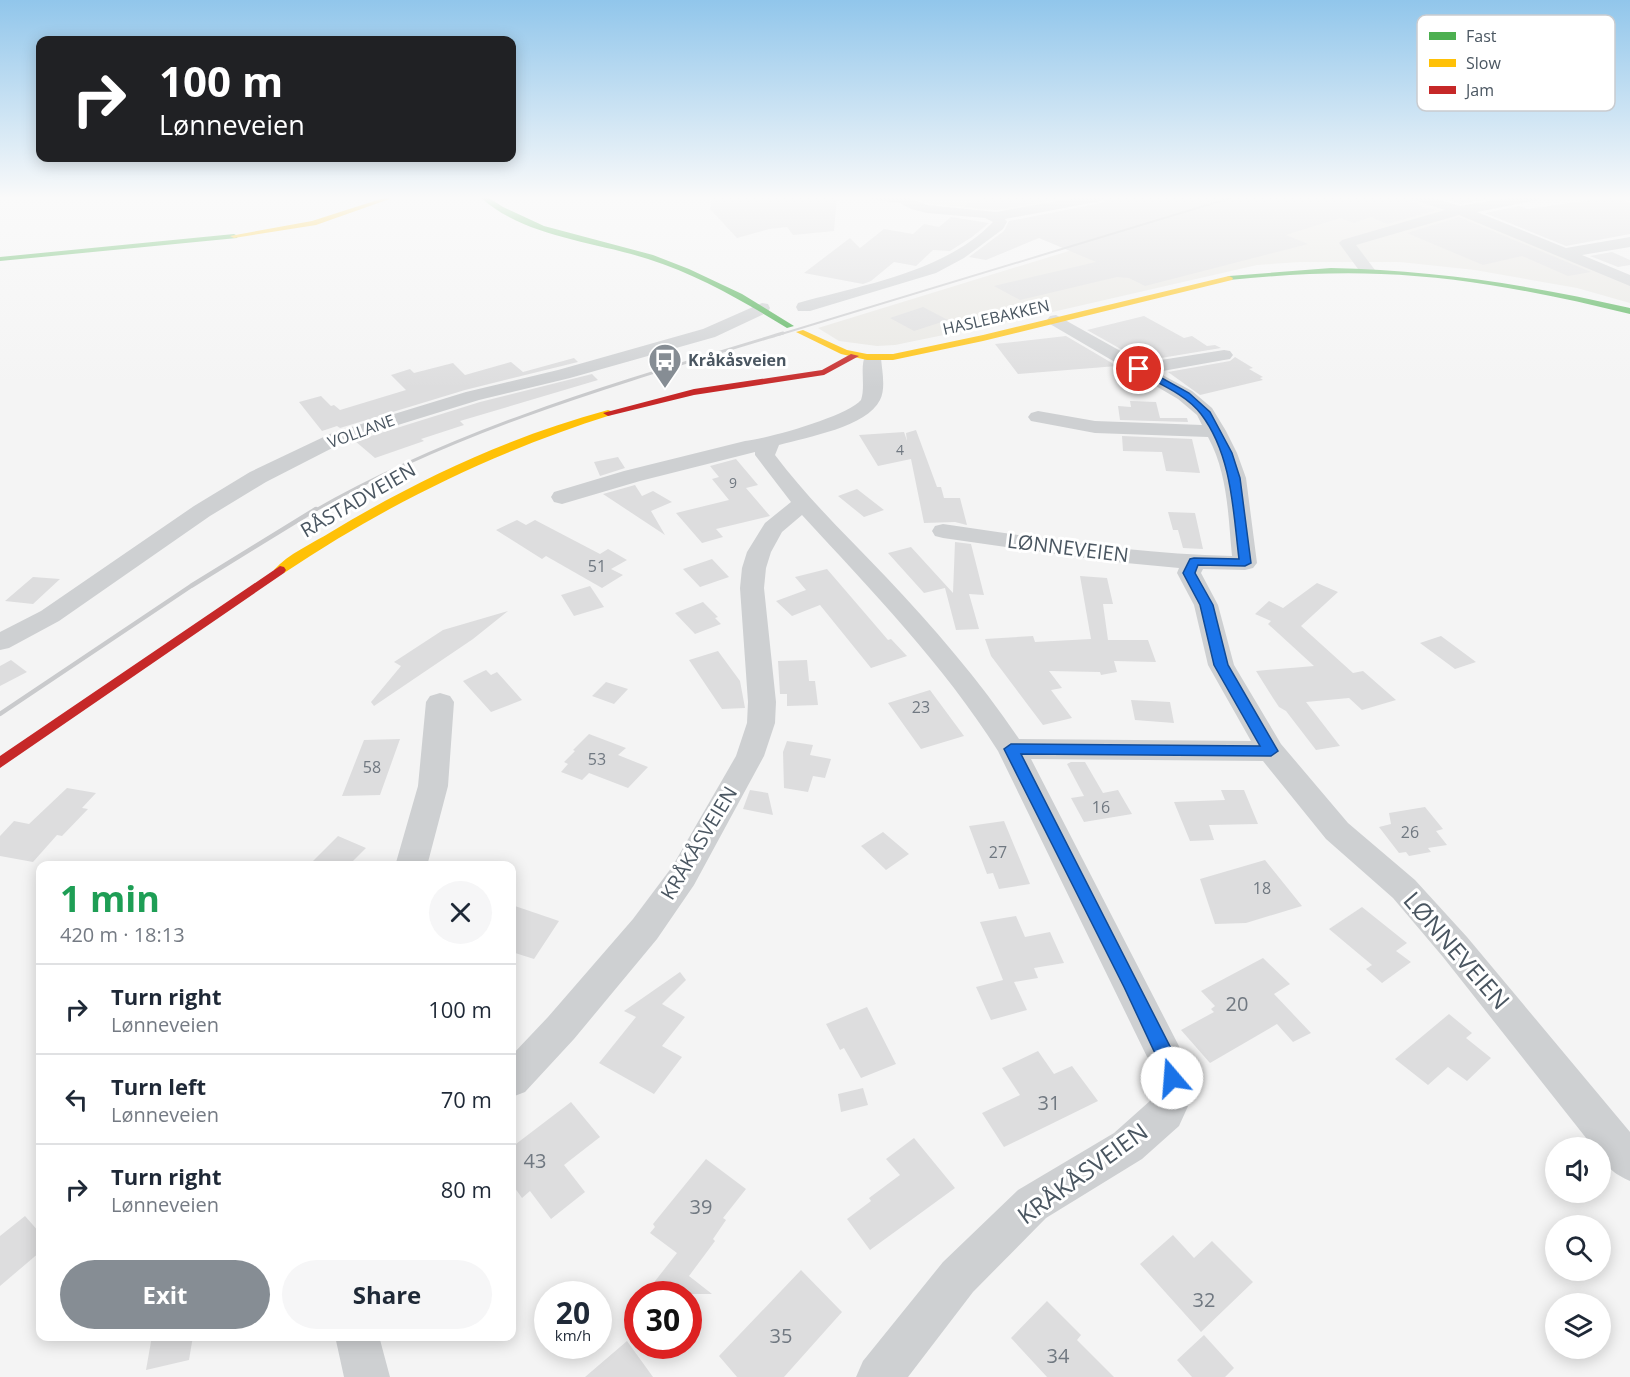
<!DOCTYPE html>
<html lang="en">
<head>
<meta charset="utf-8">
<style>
	body { margin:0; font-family:"Open Sans",sans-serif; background:#f6f6f7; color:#1f2937; height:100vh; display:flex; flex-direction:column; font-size:22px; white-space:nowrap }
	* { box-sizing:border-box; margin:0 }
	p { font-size:20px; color:#747a83 }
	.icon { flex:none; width:33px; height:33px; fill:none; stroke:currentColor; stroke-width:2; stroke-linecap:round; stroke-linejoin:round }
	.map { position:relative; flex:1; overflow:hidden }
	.details { position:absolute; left:36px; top:861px; width:480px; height:480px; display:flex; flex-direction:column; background:#fff; border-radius:12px; box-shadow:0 3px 15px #0003 }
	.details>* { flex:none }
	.guide { position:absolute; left:36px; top:36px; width:480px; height:126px; border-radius:12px; box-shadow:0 3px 15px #0003; background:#202124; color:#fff; overflow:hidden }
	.buttons { position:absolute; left:1545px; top:1137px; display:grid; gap:12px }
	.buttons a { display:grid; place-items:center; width:66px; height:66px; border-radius:50%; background:#fff; box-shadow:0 3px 15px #0003; font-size:30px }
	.speed { position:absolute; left:534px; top:1281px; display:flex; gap:12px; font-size:30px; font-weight:700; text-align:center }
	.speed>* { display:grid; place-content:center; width:78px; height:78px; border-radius:50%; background:#fff; box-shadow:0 3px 15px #0003; line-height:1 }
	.speed small { font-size:15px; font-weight:400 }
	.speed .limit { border:9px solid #d22; background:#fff; color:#111 }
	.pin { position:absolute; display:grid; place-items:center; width:51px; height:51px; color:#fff; margin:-26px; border:3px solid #fff; border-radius:50%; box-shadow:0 2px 6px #0007 }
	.me { position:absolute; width:66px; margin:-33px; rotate:342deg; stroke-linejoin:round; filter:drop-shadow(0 0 4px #0008) }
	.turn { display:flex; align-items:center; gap:21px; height:126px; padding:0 24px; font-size:27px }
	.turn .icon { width:78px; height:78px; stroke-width:2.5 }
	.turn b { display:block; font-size:42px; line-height:51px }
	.round { display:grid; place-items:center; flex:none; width:63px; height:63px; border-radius:32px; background:#f6f6f7 }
	.summary { display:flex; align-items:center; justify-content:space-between; height:102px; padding:0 24px }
	h1 { font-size:36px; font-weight:700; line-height:45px; color:#1e9e55 }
	.primary-button { display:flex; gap:12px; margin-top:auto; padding:12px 24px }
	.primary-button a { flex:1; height:69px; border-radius:36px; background:#868d94; color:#fff; font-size:24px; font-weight:700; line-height:69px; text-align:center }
	.primary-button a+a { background:#f6f6f7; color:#1f2937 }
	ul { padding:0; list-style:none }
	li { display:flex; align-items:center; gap:18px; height:90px; padding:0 24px; border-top:2px solid #e0e1e3 }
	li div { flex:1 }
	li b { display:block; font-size:22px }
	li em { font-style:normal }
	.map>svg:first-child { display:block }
	.commercial { fill:#e8e7e3 }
	.building { fill:#ddddde }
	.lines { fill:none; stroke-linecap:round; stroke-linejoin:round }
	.street { fill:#ced0d2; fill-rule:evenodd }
	.fast { fill:#4caf50; fill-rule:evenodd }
	.slow { fill:#ffc107; fill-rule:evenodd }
	.jam { fill:#c62828; fill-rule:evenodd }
	.rail-far2 { stroke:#c9cacc; stroke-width:2 }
	.rail-far1 { stroke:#c9cacc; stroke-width:3 }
	.rail { stroke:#c9cacc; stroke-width:4.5 }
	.route { fill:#1a73e8; stroke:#114b97; stroke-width:1.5 }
	.labels { text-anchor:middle; stroke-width:6; stroke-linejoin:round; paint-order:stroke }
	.far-number-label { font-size:14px; fill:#707881 }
	.far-street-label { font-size:16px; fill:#4a5661; stroke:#fff }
	.far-poi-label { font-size:16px; font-weight:bold; fill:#4a5661; stroke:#fff; text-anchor:start }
	.number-label { font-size:16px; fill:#707881 }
	.street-label { font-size:20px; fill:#4a5661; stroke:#fff }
	.near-number-label { font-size:20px; fill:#707881 }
	.near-street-label { font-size:24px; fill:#4a5661; stroke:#fff }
	.key { fill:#fff; stroke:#c9ccd0; stroke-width:1.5 }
	.key-label { font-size:16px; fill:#4a5661 }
</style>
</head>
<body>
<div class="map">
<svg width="1630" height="1377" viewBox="0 0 1630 1377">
	<rect width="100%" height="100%" fill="#f4f4f4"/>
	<path class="commercial" d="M918,196H1095L1014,210H984L925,203L919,200Z
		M1248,196H1279L1314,208L1358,196H1414L1630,281V303L1577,288L1475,270L1400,262H1300L1257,265L1022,319L895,345L877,346L839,341L818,328Z"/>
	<path class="building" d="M712,196H837L834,231L793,235L787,227L769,229L737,238L710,209Z
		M989,196H1076L996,210L964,207L974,199Z
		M1110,196H1407L1409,200L1419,204V206L1437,210L1387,224L1371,217L1354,223L1340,218L1286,235L1308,244L1145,286L1129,278L1117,277L1020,300L994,286L1096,262L1039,238L986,260L969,257L1004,231L1009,221L1101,203L1109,199Z
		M1460,196H1490L1496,198L1460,204L1446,199Z
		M1613,197L1630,203V234L1566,246L1485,213L1519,206L1528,209Z
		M951,217L989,223L972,237L950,251L933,250L916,266L894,262L871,281L863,284L804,273L850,238L860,248L884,229L913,234L924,224L939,227Z
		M1459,217L1591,272L1568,276L1522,256L1483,265L1407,233Z
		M1612,252L1630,260V265L1618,267L1590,256Z
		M923,307L948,320L914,331L890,318Z
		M1144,316L1184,338L1192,336L1207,346L1215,345L1221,348L1149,360L1145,357L1146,360L1142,361L1087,330Z
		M1066,336L1117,366L1018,374L995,344Z
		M1235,357L1253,368L1249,369L1263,377L1260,378L1263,380L1200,395L1168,372L1230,361Z
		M574,358L578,362L465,390L340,428L337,426L322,431L299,402L321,396L331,406L334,405L340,410L406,390L391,375L410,369L414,373L453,363L465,375L511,362L523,372Z
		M592,374L598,380L460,421L464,425L421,439L424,441L375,458L355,441L480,402Z
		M1130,401L1156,402L1160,418H1187L1188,422L1120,420L1118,406L1131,407Z
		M916,430L937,487H941L944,498H960L967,525L955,522L924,523L911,459L878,466L859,435L904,432L907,441L906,433Z
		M1122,436L1192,439L1200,473L1166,471L1162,452L1123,451Z
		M618,457L625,468L600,476L594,462Z
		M736,459L758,485L746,488L770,516L716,529L723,537L702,543L676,513L729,500L712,479L719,477L710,466Z
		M635,485L642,496L653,491L672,502L651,511L665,535L603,494Z
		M857,489L884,510L864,517L838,496Z
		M1168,512L1195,513L1203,549L1183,548L1178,530H1173Z
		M517,520L526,525L535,520L600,554L608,549L627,560L611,569L623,575L602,588L546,556L542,559L496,530Z
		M955,542L971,544L984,595L969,594L979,629L956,630L945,588L924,593L888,553L911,547L953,593Z
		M712,559L729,577L700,587L683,569Z
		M827,569L888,640L891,639L907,656L871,668L820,605L792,616L776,601L806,590L795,577Z
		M1080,576L1107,578L1113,604H1103L1108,640H1148L1156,662L1114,661L1117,672L1101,675L1100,672L1049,671L1062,688L1051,690L1072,718L1043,725L991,656L985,639L1033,636L1035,642L1091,639Z
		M33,577L60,579L33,604L5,601Z
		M1317,583L1338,592L1301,626L1353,673L1363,671L1396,700L1362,710L1349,698L1306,702L1340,746L1316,750L1286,711L1279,707L1273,698L1256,671L1314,666L1268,624L1271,621L1255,614L1269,601L1283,608Z
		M590,586L604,607L574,616L561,595Z
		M703,602L718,617L715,618L721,624L695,634L675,613Z
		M508,611L473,639L374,706L371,702L401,666L394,662L443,630Z
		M1441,636L1476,662L1455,669L1420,643Z
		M718,651L740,681L745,708L722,709L689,660Z
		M11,660L27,672L0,686V666Z
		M807,660L809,681H815L818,705L787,706V694H780L778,661Z
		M486,670L491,675L497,672L522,700L491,712L463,681Z
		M606,682L628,689L614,704L592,696Z
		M930,690L964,736L921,749L888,703Z
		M1131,700L1170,702L1174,723L1135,720Z
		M589,734L626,748L618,755L648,767L628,788L589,773L582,780L561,772L568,764L564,762L575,751L573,750Z
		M400,739L380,795L342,796L364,740Z
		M787,741L813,745L810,755L831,759L825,778L813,776L808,792L784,788L783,752Z
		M1071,762H1085L1103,793L1118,790L1132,814L1084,822L1071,798L1084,796L1067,764Z
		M67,788L96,793L82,808L88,809L62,836L57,835L33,862L0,856V836L14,821L29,824Z
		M750,790L768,793L773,815L743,809Z
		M1221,790H1244L1258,824L1209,825L1214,840L1190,841L1174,802L1225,800Z
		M1425,807L1443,829L1436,831L1447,845L1428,848L1431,852L1409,856L1406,852L1399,853L1379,827L1391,824L1389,813Z
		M1004,821L1030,884L999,889L993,873L987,874L969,826Z
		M883,832L909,854L886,870L861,846Z
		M338,836L366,848L348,866H308Z
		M1265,860L1302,906L1246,923L1215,924L1200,879Z
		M512,905L559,921L534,959L512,952Z
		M1362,907L1407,943L1396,951L1411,962L1382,983L1366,969L1372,965L1329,929Z
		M1016,916L1025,937L1050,932L1064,963L1034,968L1038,978L1014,982L1027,1010L991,1020L976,987L1003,980L980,922Z
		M1263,958L1290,984L1274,994L1311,1033L1293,1042L1277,1024L1210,1063L1181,1030L1214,1012L1211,1009L1215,1006L1201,991Z
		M680,972L686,980L662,1004L685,1017L662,1046L682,1057L654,1094L599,1063L636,1017L624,1011Z
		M867,1007L896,1064L861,1078L844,1048L840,1050L826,1024Z
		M1449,1014L1472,1033L1466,1038L1491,1058L1467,1081L1448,1067L1428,1085L1395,1059Z
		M1038,1051L1054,1074L1072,1066L1098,1101L1004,1147L982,1113L1020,1095L1002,1068Z
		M863,1088L868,1105L841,1112L838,1094Z
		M571,1102L600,1137L564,1165L585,1192L551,1219L530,1191L522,1198L512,1184V1147Z
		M914,1138L955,1188L870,1250L847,1219L871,1201L869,1198L900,1175L886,1159Z
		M706,1159L746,1189L723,1218L726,1220L713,1239L715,1241L689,1276L712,1294H664L652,1285L677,1253L650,1233L655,1227L653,1224Z
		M25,1216L40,1233V1252L0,1286V1236Z
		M1173,1235L1194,1258L1212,1241L1253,1282L1201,1332L1140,1264Z
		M801,1270L842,1312L784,1377H737L719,1356Z
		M1047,1301L1081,1335L1077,1340L1114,1377H1047L1011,1338Z
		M1204,1335L1234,1368L1225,1377H1192L1177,1360Z
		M152,1336H193L189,1360L146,1370Z
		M627,1341L653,1377H585Z"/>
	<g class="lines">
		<path class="street" d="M868,196H910L912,199L927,205L996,212L1086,196L1108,197L1101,201L1005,219L1007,222L1003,229L964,258L936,273L810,311H798L796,307L798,303C862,285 945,272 993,222L985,218L927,213L911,209L900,203L870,199Z
			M1409,196H1428L1460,206L1518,196H1544L1542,199L1477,212L1566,248L1630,237V247L1582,255L1630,275V286L1459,215L1356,245L1375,270L1373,273H1361L1339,243L1342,240L1445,210L1411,199Z
			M762,303L768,304L770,308L768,312L715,337L570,378L479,400L346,441L266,482L210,516L59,621L9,648L0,650V632L41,611L194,506L250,472L332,433L466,392L558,370L703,329Z
			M1056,315L1142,363L1224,350L1230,351L1233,355L1230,359L1224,360L1157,372L1192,391L1212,408L1226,431L1237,453L1246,478L1257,563L1253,568L1245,570L1203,569L1201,573L1218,605L1234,665L1281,744L1348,823L1415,880L1467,937L1630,1132V1181C1616,1175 1600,1164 1600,1148H1594L1443,957L1393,898L1326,839L1263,761L1031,759L1182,1052L1188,1064L1194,1093L1179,1126L1142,1159L1046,1218L973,1292L908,1377H856L863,1361L943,1262L1018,1190L1114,1133L1151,1100L1156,1092L1151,1065L998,751C943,664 872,591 802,515L782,532L771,552L766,568L764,588L776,702L775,723L764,756L694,885L657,939L574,1039L525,1092L512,1097V1055L548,1017L633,919L672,867L736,756L747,723L748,702L740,588L742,568L747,552L765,523L791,502L755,455V452L640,481L562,504L554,502L551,497L554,492L624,471L745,441C767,439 848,416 861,400C866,386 859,366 866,354H878L881,358C882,371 886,388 880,400C867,427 807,437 779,445L775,455C808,499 848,537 886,577C934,628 980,681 1019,739L1251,741L1208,665L1194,605L1177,573L1179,568L1105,561L943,538L935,536L932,531L935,526L943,524C1039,538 1135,554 1232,556C1228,515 1228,474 1208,437L1095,433L1031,421L1028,417L1031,413L1038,411L1095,421L1202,425L1197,415L1178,399L1050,324L1047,320L1050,316Z
			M440,693L450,696L454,702L448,786L427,866H395L418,786L426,702L430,696Z
			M335,1336H379L390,1377H344Z"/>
		<path class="fast" d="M479,196H486L503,207L544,226L653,255L689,269L742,294L794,326L787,328C743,301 698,275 648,259C593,241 523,237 479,196Z
			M234,234L238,236L237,238L0,261V257Z
			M1331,268C1433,270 1531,285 1630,308V314C1548,294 1465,277 1381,274C1330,272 1280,275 1229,280L1225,278L1229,276Z"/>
		<path class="slow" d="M390,196H398L316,225L234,238L230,236L312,221Z
			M1229,276L1233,278L1232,280L983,341L893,360H867L841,354L796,332L803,330L847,350L867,354H893L983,335Z
			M608,410L611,411V415C494,452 387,504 284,573H276L274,570C288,554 313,543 331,532C417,480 511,436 608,410Z"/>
		<path class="jam" d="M851,354L859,356L824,375L694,395L608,416L603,413L694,389L822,370Z
			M280,566L284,567L286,570L284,573L0,768V756Z"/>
		<path class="rail-far2" d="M778,335L1237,196"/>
		<path class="rail-far1" d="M314,511C461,427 622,382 783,333"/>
		<path class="rail" d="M0,714L191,586L316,509"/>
	</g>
	<linearGradient id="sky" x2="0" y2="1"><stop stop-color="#91c6eb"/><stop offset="0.51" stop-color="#fafafa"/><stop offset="1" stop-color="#fafafa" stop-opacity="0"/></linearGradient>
	<rect width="1630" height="388" fill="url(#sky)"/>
	<path class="route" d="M1136,367H1142L1189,393L1210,412L1232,453L1240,478L1251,563L1245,566L1198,565L1195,573L1213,605L1228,665L1278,751L1271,756L1021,754L1179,1064L1182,1078L1179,1084L1172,1087L1165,1084L1160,1064L1124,987L1004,749L1011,744L1260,746L1214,665L1200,605L1183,573L1190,559L1194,558L1239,559C1233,510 1232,455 1201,414C1186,394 1157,383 1136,371Z"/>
	<defs>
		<symbol id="bus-pin" viewBox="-11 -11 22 30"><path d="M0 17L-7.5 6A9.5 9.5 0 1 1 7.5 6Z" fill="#868d94" stroke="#fff"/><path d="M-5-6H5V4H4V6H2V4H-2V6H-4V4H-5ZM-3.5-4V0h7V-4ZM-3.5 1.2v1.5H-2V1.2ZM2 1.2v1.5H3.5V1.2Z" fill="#fff"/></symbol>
	</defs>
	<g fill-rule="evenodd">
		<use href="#bus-pin" x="646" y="341" width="38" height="52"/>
	</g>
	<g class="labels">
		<g class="far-number-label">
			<text x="900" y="455">4</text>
			<text x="733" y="488">9</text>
		</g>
		<g class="far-street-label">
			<text transform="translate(996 317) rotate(-13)" y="6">HASLEBAKKEN</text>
			<text transform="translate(361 431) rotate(-20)" y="6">VOLLANE</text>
		</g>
		<g class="far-poi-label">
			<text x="688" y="366">Kråkåsveien</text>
		</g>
		<g class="number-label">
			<text x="597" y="572">51</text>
			<text x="921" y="713">23</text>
			<text x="597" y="765">53</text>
			<text x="372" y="773">58</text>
			<text x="1101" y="813">16</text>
			<text x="1410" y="838">26</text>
			<text x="998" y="858">27</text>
			<text x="1262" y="894">18</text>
		</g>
		<g class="street-label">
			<text transform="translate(358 500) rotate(-30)" y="7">RÅSTADVEIEN</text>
			<text transform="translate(1068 548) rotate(7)" y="7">LØNNEVEIEN</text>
			<text transform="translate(699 843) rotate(-59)" y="7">KRÅKÅSVEIEN</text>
		</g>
		<g class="near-number-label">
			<text x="1237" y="1011">20</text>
			<text x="1049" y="1110">31</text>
			<text x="535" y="1168">43</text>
			<text x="701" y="1214">39</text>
			<text x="1204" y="1307">32</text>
			<text x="781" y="1343">35</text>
			<text x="1058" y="1363">34</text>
		</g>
		<g class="near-street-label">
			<text transform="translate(1456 951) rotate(49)" y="8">LØNNEVEIEN</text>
			<text transform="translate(1083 1174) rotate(-36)" y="8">KRÅKÅSVEIEN</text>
		</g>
	</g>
	<rect x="1417" y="15" width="198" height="96" rx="9" class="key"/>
	<rect x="1429" y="32" width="27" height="8" fill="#4caf50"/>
	<rect x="1429" y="59" width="27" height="8" fill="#ffc107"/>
	<rect x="1429" y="86" width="27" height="8" fill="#c62828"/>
	<g class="key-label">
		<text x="1466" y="42">Fast</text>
		<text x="1466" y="69">Slow</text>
		<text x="1466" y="96">Jam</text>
	</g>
</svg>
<div class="buttons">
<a><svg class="icon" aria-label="sound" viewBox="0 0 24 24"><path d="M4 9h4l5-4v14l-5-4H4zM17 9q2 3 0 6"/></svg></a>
<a><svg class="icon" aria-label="search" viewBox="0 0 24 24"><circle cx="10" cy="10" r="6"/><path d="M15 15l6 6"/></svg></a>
<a><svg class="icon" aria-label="layers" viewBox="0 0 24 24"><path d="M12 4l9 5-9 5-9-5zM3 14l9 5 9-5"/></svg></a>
</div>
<div class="speed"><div>20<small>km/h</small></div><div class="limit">30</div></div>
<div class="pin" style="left:1139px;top:369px;background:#d93025"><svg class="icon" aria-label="arrive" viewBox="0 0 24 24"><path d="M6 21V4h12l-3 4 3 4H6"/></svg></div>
<svg class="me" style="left:1172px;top:1078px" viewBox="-20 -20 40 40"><circle r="19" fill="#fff"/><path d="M0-13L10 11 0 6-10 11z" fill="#1a73e8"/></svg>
<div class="guide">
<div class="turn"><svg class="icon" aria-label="right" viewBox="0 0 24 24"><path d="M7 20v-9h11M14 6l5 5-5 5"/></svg><div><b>100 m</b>Lønneveien</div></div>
</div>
<section class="details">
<div class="summary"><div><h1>1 min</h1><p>420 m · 18:13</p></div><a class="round"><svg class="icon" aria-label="close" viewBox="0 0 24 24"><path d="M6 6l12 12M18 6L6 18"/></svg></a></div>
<ul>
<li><svg class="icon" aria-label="right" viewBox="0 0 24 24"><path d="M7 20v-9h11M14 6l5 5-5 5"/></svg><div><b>Turn right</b><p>Lønneveien</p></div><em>100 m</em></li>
<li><svg class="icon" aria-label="left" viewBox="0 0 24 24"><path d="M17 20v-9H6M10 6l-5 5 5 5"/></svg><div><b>Turn left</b><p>Lønneveien</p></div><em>70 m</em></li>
<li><svg class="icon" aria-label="right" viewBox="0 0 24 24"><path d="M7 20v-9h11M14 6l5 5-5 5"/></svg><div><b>Turn right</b><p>Lønneveien</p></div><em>80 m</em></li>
</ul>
<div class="primary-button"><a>Exit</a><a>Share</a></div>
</section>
</div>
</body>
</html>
